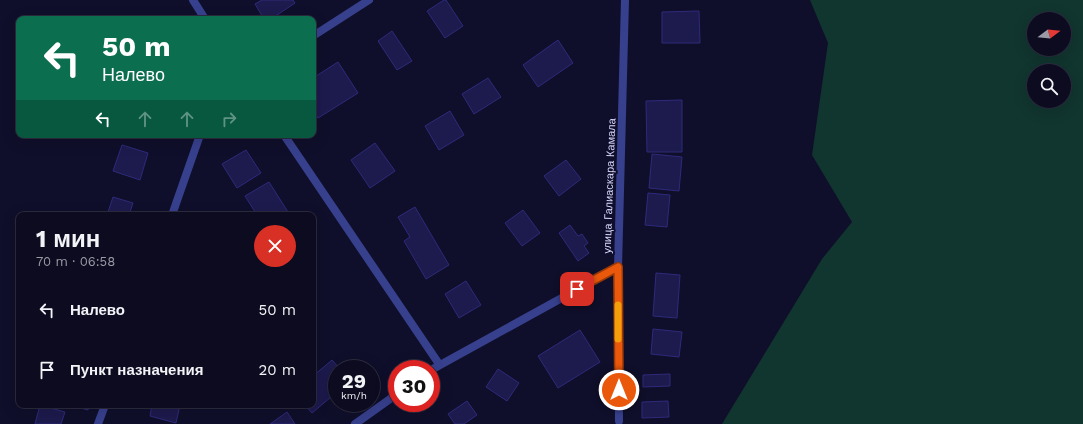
<!DOCTYPE html>
<html lang="ru">
<head>
<meta charset="utf-8">
<style>
	body { margin:0; font-family:"Work Sans",sans-serif; background:#1a192d; color:#f1f3f6; height:100vh; display:flex; flex-direction:column; font-size:15px; white-space:nowrap }
	* { box-sizing:border-box; margin:0 }
	p { font-size:13px; color:#9a9ba5 }
	.icon { flex:none; width:22px; height:22px; fill:none; stroke:currentColor; stroke-width:2; stroke-linecap:round; stroke-linejoin:round }
	.map { position:relative; flex:1; overflow:hidden }
	.panel { position:absolute; left:16px; top:212px; width:300px; height:196px; display:flex; flex-direction:column; background:#0c0b20; border-radius:8px; box-shadow:0 4px 16px #0002,0 0 0 1px #2c2b3e }
	.panel>* { flex:none }
	.hud { position:absolute; left:16px; top:16px; width:300px; height:122px; border-radius:8px; box-shadow:0 4px 16px #0002,0 0 0 1px #2c2b3e; background:#0b6e4f; color:#fff; overflow:hidden }
	.needle { width:26px; rotate:74deg }
	.tools { position:absolute; left:1027px; top:12px; display:grid; gap:8px }
	.tools a { display:grid; place-items:center; width:44px; height:44px; border-radius:50%; background:#0c0b20; box-shadow:0 4px 16px #0002,0 0 0 1px #2c2b3e; font-size:20px }
	.speed { position:absolute; left:328px; top:360px; display:flex; gap:8px; font-size:20px; font-weight:700; text-align:center }
	.speed>* { display:grid; place-content:center; width:52px; height:52px; border-radius:50%; background:#0c0b20; box-shadow:0 4px 16px #0002,0 0 0 1px #2c2b3e; line-height:1 }
	.speed small { font-size:10px; font-weight:400 }
	.speed .limit { border:6px solid #d22; background:#fff; color:#111 }
	.pin { position:absolute; display:grid; place-items:center; width:34px; height:34px; color:#fff; margin:-17px; border-radius:8px; box-shadow:0 2px 6px #0006 }
	.me { position:absolute; width:44px; margin:-22px; rotate:0deg; stroke-linejoin:round; filter:drop-shadow(0 0 3px #0008) }
	.turn { display:flex; align-items:center; gap:14px; height:84px; padding:0 20px; font-size:18px }
	.turn .icon { width:52px; height:52px; stroke-width:2.5 }
	.turn b { display:block; font-size:28px; line-height:34px }
	.lanes { display:flex; align-items:center; height:38px; padding:0 20px; background:#0003; justify-content:center; gap:20px; direction:ltr }
	.lanes .off { opacity:.35 }
	.round { display:grid; place-items:center; flex:none; width:42px; height:42px; border-radius:21px; background:#1a192d }
	.summary { display:flex; align-items:center; justify-content:space-between; height:68px; padding:0 20px }
	h1 { font-size:24px; font-weight:700; line-height:30px }
	ul { padding:0; list-style:none }
	li { display:flex; align-items:center; gap:12px; height:60px; padding:0 20px }
	li div { flex:1 }
	li b { display:block; font-size:15px }
	li em { font-style:normal }
	.map>svg:first-child { display:block }
	.green { fill:#11352f; fill-rule:evenodd }
	.building { fill:#1d1a4d; stroke:#2e2a7b }
	.lines { fill:none; stroke-linecap:round; stroke-linejoin:round }
	.street { stroke:#37408d; stroke-width:8 }
	.route-casing { stroke:#983908; stroke-width:10 }
	.route { stroke:#ea580c; stroke-width:7 }
	.slow { stroke:#f59e0b; stroke-width:7 }
	.labels { text-anchor:middle; stroke-width:4; stroke-linejoin:round; paint-order:stroke }
	.street-label { font-size:11px; fill:#d9daff; stroke:#100f2b }
</style>
</head>
<body>
<div class="map">
<svg width="1083" height="424" viewBox="0 0 1083 424">
	<rect width="100%" height="100%" fill="#100f2b"/>
	<path class="green" d="M810,0H1083V424H722L822,259L852,222L812,155L828,43ZM1034,19H1064V49H1034ZM1034,71H1064V101H1034Z"/>
	<path class="building" d="M262,0H293L295,3L271,19H264L255,4Z
		M444,0H446L463,26L445,38L427,11Z
		M699,11L700,43H662V12Z
		M392,31L412,61L397,70L378,41Z
		M558,40L573,63L538,87L523,65Z
		M338,62L358,93L318,118L313,110V78Z
		M488,78L501,97L474,114L462,94Z
		M682,100V152H647L646,101Z
		M450,111L464,135L439,150L425,126Z
		M375,143L395,171L370,188L351,160Z
		M122,145L148,153L140,180L113,171Z
		M246,150L261,173L237,188L222,164Z
		M652,154L682,157L679,191L649,188Z
		M566,160L581,179L559,196L544,176Z
		M269,182L288,212L284,215H257L245,196Z
		M648,193L670,195L667,227L645,225Z
		M113,197L133,203L129,215H107Z
		M415,207L449,265L426,279L404,241L410,237L398,217Z
		M523,210L540,233L522,246L505,223Z
		M570,225L578,236L582,234L588,243L584,246L589,253L578,261L559,233Z
		M656,273L680,275L677,318L653,316Z
		M466,281L481,305L459,318L445,294Z
		M653,329L682,332L679,357L651,354Z
		M580,330L600,362L558,388L538,356Z
		M332,360L340,369H337V392L312,413L305,405H313V376Z
		M498,369L519,383L507,401L486,387Z
		M670,374V386L643,387V375Z
		M467,401L477,415L464,424H455L448,414Z
		M668,401L669,417L642,418V402Z
		M40,405L65,412L61,424H35Z
		M70,405H89L88,410Z
		M152,405H180L176,423L150,416Z
		M287,412L295,424H270Z"/>
	<g class="lines">
		<path class="street" d="M193,0L205,19
			M313,36L369,0
			M284,135L439,364
			M172,215L200,135
			M431,370L618,267
			M619,421L618,267L625,0
			M98,424L105,405
			M355,424L397,394"/>
	</g>
	<g class="lines">
		<defs>
			<path id="route" d="M577,289L618,267L619,390"/>
		</defs>
		<use href="#route" class="route-casing"/>
		<use href="#route" class="route"/>
		<path class="slow" d="M618,305V339"/>
	</g>
	<g class="labels">
		<g class="street-label">
			<text transform="translate(609 186) rotate(-88)" y="4">улица Галиаскара Камала</text>
		</g>
	</g>
</svg>
<div class="tools">
<a><svg class="needle" viewBox="-14 -14 28 28"><path d="M0-13l5 13h-10z" fill="#e53935"/><path d="M0 13l5-13h-10z" fill="#9a9ba5"/></svg></a>
<a><svg class="icon" aria-label="search" viewBox="0 0 24 24"><circle cx="10" cy="10" r="6"/><path d="M15 15l6 6"/></svg></a>
</div>
<div class="speed"><div>29<small>km/h</small></div><div class="limit">30</div></div>
<div class="pin" style="left:577px;top:289px;background:#d93025"><svg class="icon" aria-label="arrive" viewBox="0 0 24 24"><path d="M6 21V4h12l-3 4 3 4H6"/></svg></div>
<svg class="me" style="left:619px;top:390px" viewBox="-20 -20 40 40"><circle r="17" fill="#ea580c" stroke="#fff" stroke-width="3"/><path d="M0-11L8 9 0 5-8 9z" fill="#fff"/></svg>
<div class="hud">
<div class="turn"><svg class="icon" aria-label="left" viewBox="0 0 24 24"><path d="M17 20v-9H6M10 6l-5 5 5 5"/></svg><div><b>50 m</b>Налево</div></div>
<div class="lanes"><svg class="icon" aria-label="left" viewBox="0 0 24 24"><path d="M17 20v-9H6M10 6l-5 5 5 5"/></svg><svg class="icon off" aria-label="ahead" viewBox="0 0 24 24"><path d="M12 20V5M6 11l6-6 6 6"/></svg><svg class="icon off" aria-label="ahead" viewBox="0 0 24 24"><path d="M12 20V5M6 11l6-6 6 6"/></svg><svg class="icon off" aria-label="right" viewBox="0 0 24 24"><path d="M7 20v-9h11M14 6l5 5-5 5"/></svg></div>
</div>
<section class="panel">
<div class="summary"><div><h1>1 мин</h1><p>70 m · 06:58</p></div><a class="round" style="background:#d93025;color:#fff"><svg class="icon" aria-label="close" viewBox="0 0 24 24"><path d="M6 6l12 12M18 6L6 18"/></svg></a></div>
<ul>
<li><svg class="icon" aria-label="left" viewBox="0 0 24 24"><path d="M17 20v-9H6M10 6l-5 5 5 5"/></svg><div><b>Налево</b></div><em>50 m</em></li>
<li><svg class="icon" aria-label="arrive" viewBox="0 0 24 24"><path d="M6 21V4h12l-3 4 3 4H6"/></svg><div><b>Пункт назначения</b></div><em>20 m</em></li>
</ul>
</section>
</div>
</body>
</html>
